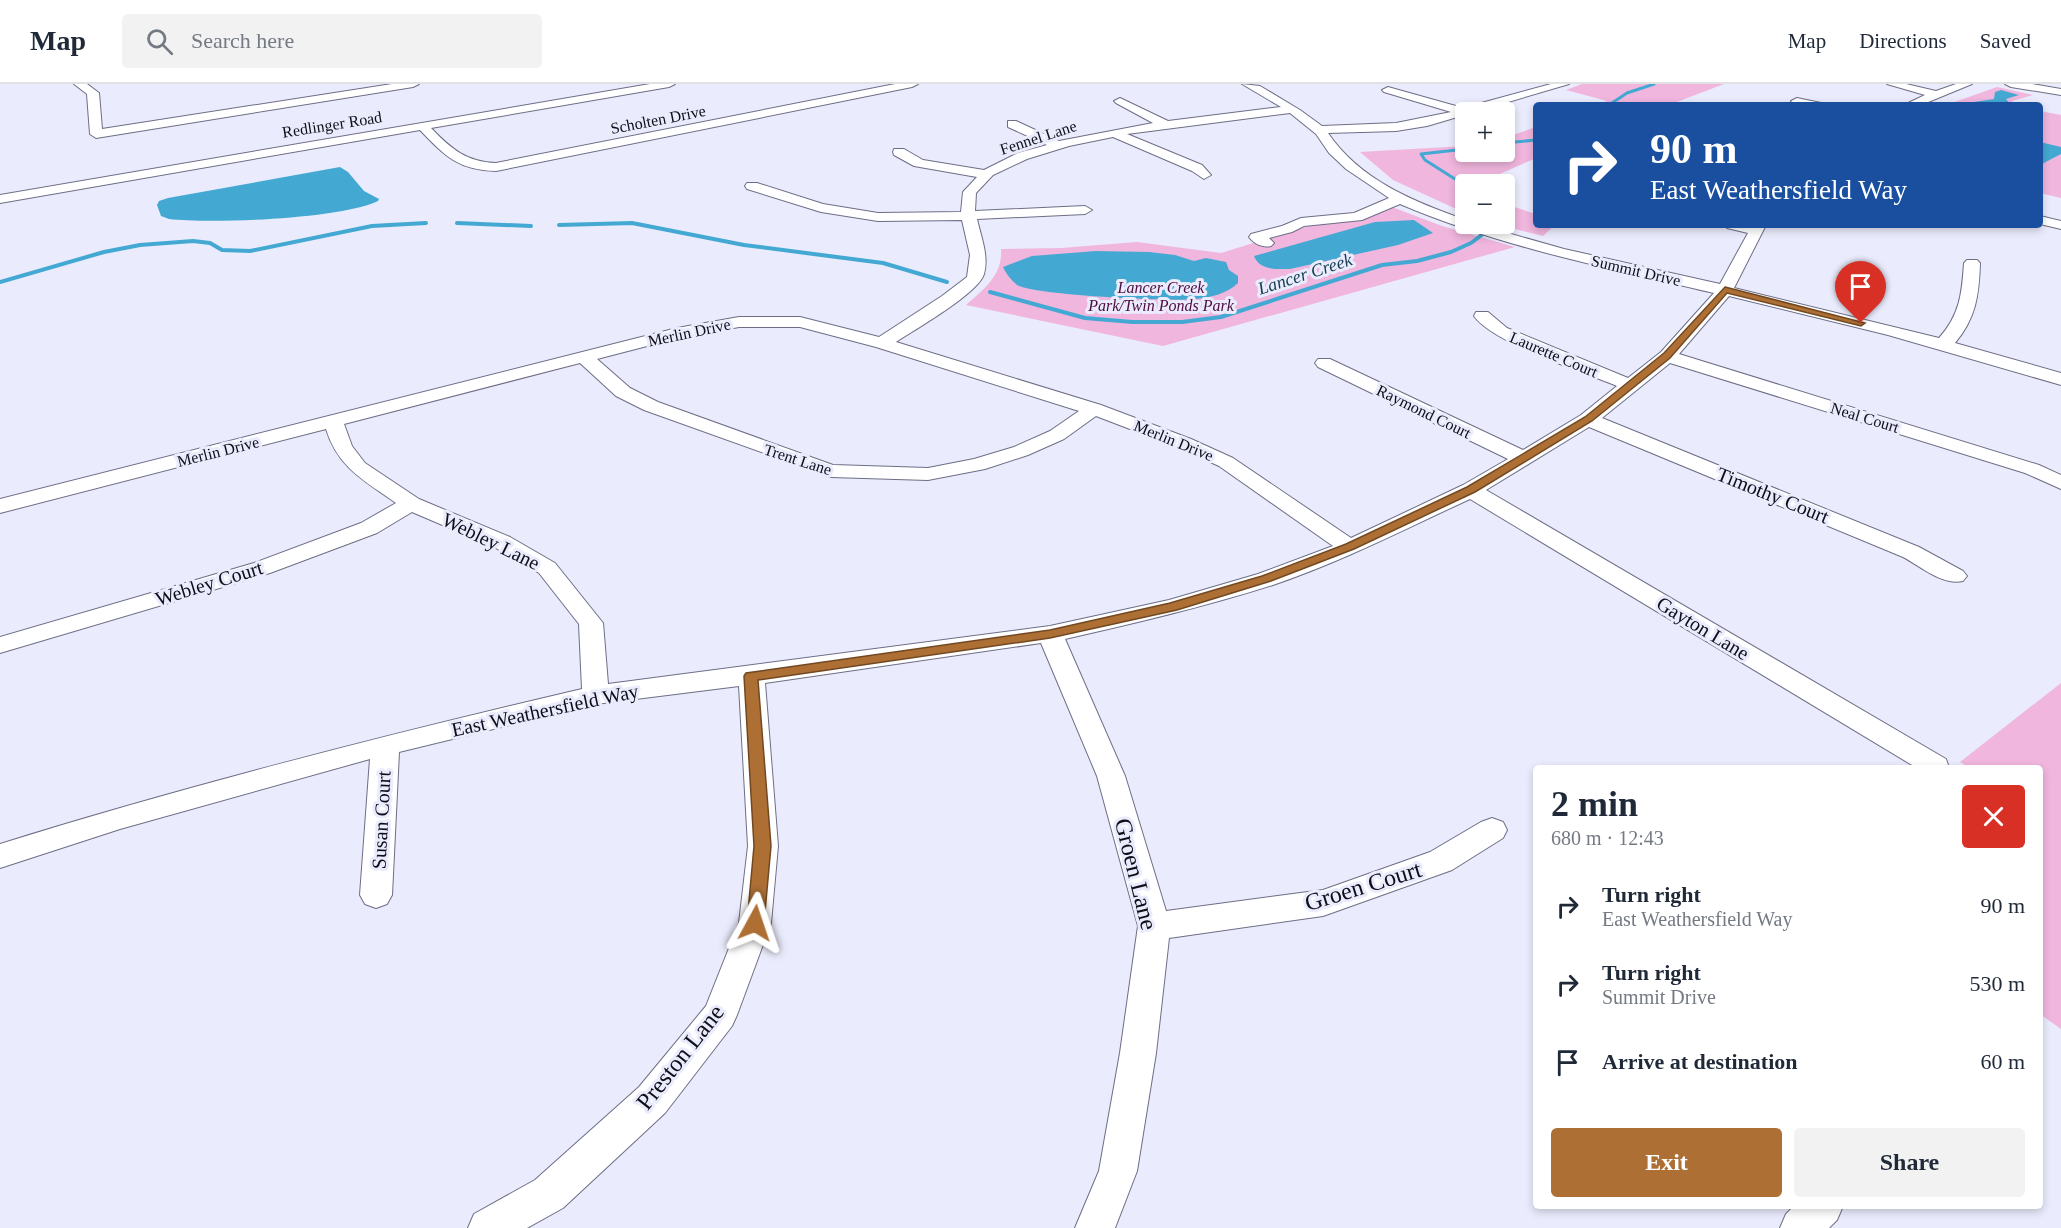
<!DOCTYPE html>
<html lang="en">
<head>
<meta charset="utf-8">
<style>
	body { margin:0; font-family:Georgia,serif; background:#f2f2f3; color:#1f2937; height:100vh; display:flex; flex-direction:column; font-size:22px; white-space:nowrap }
	* { box-sizing:border-box; margin:0 }
	p { font-size:20px; color:#747a83 }
	.icon { flex:none; width:33px; height:33px; fill:none; stroke:currentColor; stroke-width:2; stroke-linecap:round; stroke-linejoin:round }
	.map { position:relative; flex:1; overflow:hidden }
	.panel { position:absolute; left:1533px; top:681px; width:510px; height:444px; display:flex; flex-direction:column; background:#fff; border-radius:6px; box-shadow:0 3px 9px #0003 }
	.panel>* { flex:none }
	.guide { position:absolute; left:1533px; top:18px; width:510px; height:126px; border-radius:6px; box-shadow:0 3px 9px #0003; background:#1a4fa0; color:#fff; overflow:hidden }
	.fabs { position:absolute; left:1455px; top:18px; display:grid; gap:12px }
	.fabs a { display:grid; place-items:center; width:60px; height:60px; border-radius:6px; background:#fff; box-shadow:0 3px 9px #0003; font-size:30px }
	.pin { position:absolute; display:grid; place-items:center; width:51px; height:51px; color:#fff; margin:-62px -26px; border-radius:50% 50% 50% 0; rotate:-45deg; box-shadow:0 0 6px #0007 }
	.pin .icon { rotate:45deg }
	.me { position:absolute; width:66px; margin:-33px; rotate:5deg; stroke-linejoin:round; filter:drop-shadow(0 0 4px #0008) }
	.turn { display:flex; align-items:center; gap:21px; height:126px; padding:0 18px; font-size:27px }
	.turn .icon { width:78px; height:78px; stroke-width:2.5 }
	.turn b { display:block; font-size:42px; line-height:51px }
	.round { display:grid; place-items:center; flex:none; width:63px; height:63px; border-radius:6px; background:#f2f2f3 }
	.head { display:flex; align-items:center; justify-content:space-between; height:102px; padding:0 18px }
	h1 { font-size:36px; font-weight:600; line-height:45px }
	.cta { display:flex; gap:12px; margin-top:auto; padding:12px 18px }
	.cta a { flex:1; height:69px; border-radius:6px; background:#ae6f35; color:#fff; font-size:24px; font-weight:600; line-height:69px; text-align:center }
	.cta a+a { background:#f2f2f3; color:#1f2937 }
	ul { padding:0; list-style:none }
	li { display:flex; align-items:center; gap:18px; height:78px; padding:0 18px }
	li div { flex:1 }
	li b { display:block; font-size:22px }
	li em { font-style:normal }
	header { display:flex; align-items:center; gap:36px; box-sizing:border-box; height:84px; padding:0 30px; background:#fff; border-bottom:2px solid #e0e1e3 }
	header strong { font-size:28px }
	nav { display:flex; gap:33px; margin-inline-start:auto; font-size:21px }
	.search { width:420px; height:54px; background:#f2f2f3; display:flex; align-items:center; gap:15px; box-sizing:border-box; padding:0 21px; border-radius:6px; color:#747a83; font-size:22px }
	.map>svg:first-child { display:block }
	.green { fill:#f0b6de }
	.water { fill:#44a9d2 }
	.lines { fill:none; stroke-linecap:round; stroke-linejoin:round }
	.stream-far1 { stroke:#44a9d2; stroke-width:3 }
	.stream { stroke:#44a9d2; stroke-width:4 }
	.minor-casing { stroke:#6d6e86; stroke-width:2 }
	.minor { fill:#fff; fill-rule:evenodd }
	.route { fill:#ae6f35; stroke:#714822; stroke-width:1.5 }
	.labels { text-anchor:middle; stroke-width:6; stroke-linejoin:round; paint-order:stroke }
	.far-street-label { font-size:16px; fill:#0d0e17; stroke:#eaebfc }
	.far-park-label { font-size:16px; font-style:italic; fill:#4d0c3f; stroke:#eaebfc }
	.far-water-label { font-size:18px; font-style:italic; fill:#113d4f; stroke:#eaebfc }
	.street-label { font-size:20px; fill:#0d0e17; stroke:#eaebfc }
	.near-street-label { font-size:24px; fill:#0d0e17; stroke:#eaebfc }
</style>
</head>
<body>
<header>
<strong>Map</strong>
<div class="search"><svg class="icon" aria-label="search" viewBox="0 0 24 24"><circle cx="10" cy="10" r="6"/><path d="M15 15l6 6"/></svg>Search here</div>
<nav><a>Map</a><a>Directions</a><a>Saved</a></nav>
</header>
<div class="map">
<svg width="2061" height="1144" viewBox="0 0 2061 1144">
	<rect width="100%" height="100%" fill="#eaebfc"/>
	<path class="green" d="M1582,0H1724L1669,21H1596L1607,17L1566,6Z
		M1997,3L2033,11L2012,17L2016,21H1946Z
		M2040,27L2061,31V114L2040,109Z
		M1536,43V74L1477,100H1466L1465,129L1393,96L1360,68L1465,62L1466,68H1504L1505,54Z
		M1505,120L1536,130V141H1555L1543,152L1495,140H1504Z
		M1392,123L1442,142L1515,163L1163,262L966,221C984,205 1003,191 1001,165L1061,164L1137,158L1221,169L1309,142L1362,135Z
		M2061,599V945L2040,930V684H1970L1960,678Z"/>
	<path class="water" d="M2001,6L2019,11L2006,15L2011,21H1969L1967,19L1994,15L1995,8Z
		M2040,58L2061,63V70L2040,81Z
		M340,83L348,88L364,107L379,115L378,117C341,135 212,140 169,135L161,132L157,121L159,117L168,114Z
		M1414,136L1433,149L1398,161L1290,185C1277,185 1260,187 1254,172L1375,138Z
		M1096,167L1149,168L1175,171L1194,177L1206,174L1226,178L1229,186L1238,192V199C1227,210 1211,213 1196,215C1172,218 1033,211 1017,201C1011,196 1006,190 1003,183L1032,172Z"/>
	<g class="lines">
		<path class="stream-far1" d="M1609,21L1627,9L1654,0
			M1504,59L1536,56
			M1466,65L1421,70L1425,76L1466,102"/>
		<path class="stream" d="M457,139L531,142
			M559,141L632,139L744,161L883,179L947,198
			M0,198L104,168L140,161L193,157L210,159L222,166L250,167L372,142L426,139
			M990,208L1085,234L1132,238H1182L1221,233L1382,181L1417,177L1451,168L1471,159L1483,150"/>
		<defs>
			<path id="minor" d="M74,0H87L99,9L102,45L392,0H419L413,3L96,54L90,50L87,10Z
				M650,0H675L669,3L431,44C451,65 467,78 496,79L895,0H918L912,3L496,87C458,86 445,72 420,46L0,119V111Z
				M1242,0L1260,2L1300,26L1322,42L1396,39L1451,28L1384,8L1382,6L1388,3L1463,24L1551,0H1569L1427,42L1396,47L1328,49C1360,96 1414,118 1466,136V140H1476L1564,165L1720,200L1748,149L1727,144L1725,141H1766L1734,204L1939,254C1960,231 1962,209 1964,179L1967,176H1977L1980,179C1979,211 1976,234 1955,259L2061,289V301L1888,251L1729,212L1679,270L2039,381L2061,391V405L2025,389L1670,279L1602,334L1919,463L1963,487L1967,492L1963,497C1943,502 1920,482 1903,473L1589,343L1486,406L1946,675L1949,684H1917L1470,415C1405,445 1341,478 1273,501C1204,523 1135,539 1065,555L1125,692L1166,827L1323,806L1430,768L1481,738L1492,734L1503,738L1507,746L1503,754L1452,786L1323,832L1169,854L1156,969L1137,1087L1115,1144H1075L1099,1087L1120,969L1138,842L1097,692L1041,559L765,599L778,762L771,839L737,931L732,942L665,1029L563,1124L527,1144H468L474,1130L535,1096L639,1003L706,922L739,839L748,762L739,602L596,620L399,668L392,811L387,820L376,824L365,820L360,811L370,675L120,745L0,784V760C192,700 386,651 582,605L579,540L539,489L494,463L412,428L377,449L270,489L0,569V553L254,479L361,439L396,419C365,397 338,384 326,345L0,429V415L677,244L739,233H800L879,253L942,212L967,193L970,171L962,136L878,137L821,128L747,105L745,102L747,99H757L823,120L878,129L961,128L963,108L977,93L914,82L894,71L893,68L894,65H904L923,76L984,86L1018,69L1047,61L1008,43V37H1016L1059,57L1153,39L1116,19L1114,17L1120,14L1168,37L1281,23ZM1290,29L1316,50L1329,69L1346,85L1389,114L1354,129L1301,134L1282,142L1251,150L1249,153C1254,160 1263,164 1271,162L1274,159L1269,154L1292,148L1304,142L1362,136L1400,120C1501,163 1608,184 1714,209L1661,268L1628,294L1507,244L1488,228H1476L1474,232C1493,259 1583,288 1617,302L1581,331L1523,366L1330,275H1318L1315,279L1318,283L1508,375L1463,401L1351,454L1233,374L1191,355L1101,321L896,258C914,246 979,209 984,190C989,172 981,153 977,135L1085,130L1092,126L1085,122L975,127L976,109L993,91L1027,75L1069,62L1113,53L1192,87L1204,95L1211,91L1202,81L1127,50ZM739,243H800L876,263L1079,327L1050,347L1014,363L974,375L928,384L833,381L658,318L630,304L597,275L678,254ZM580,279L616,312L644,326L831,393L928,396L985,385L1028,371L1064,355L1096,332L1177,363L1219,382L1333,462L1258,490L1169,516L1050,542L608,600L603,539L555,479L510,453L419,415L365,379L352,362L344,340Z
				M1887,0H1906L1936,7L1956,0H1972L1921,21H1904L1925,11Z
				M2005,0H2032L2061,5V11L2011,3Z
				M1797,14L1821,19L1823,21L1793,19L1791,17Z
				M2040,132L2061,137V145L2040,140Z
				M1794,1122H1843L1837,1136L1829,1144H1780L1786,1130Z"/>
		</defs>
		<use href="#minor" class="minor-casing"/>
		<use href="#minor" class="minor"/>
	</g>
	<path class="route" d="M1725,203L1865,239L1861,242L1727,209L1670,274L1592,337L1475,408L1354,465L1271,497L1177,526L1050,554L758,596L771,762L764,839L762,844L755,846L749,844L747,839L754,762L744,592L746,589L1050,546L1170,519L1262,492L1346,460L1467,403L1585,333L1664,269Z"/>
	<g class="labels">
		<g class="far-street-label">
			<text transform="translate(658 35) rotate(-11)" y="6">Scholten Drive</text>
			<text transform="translate(332 40) rotate(-9)" y="6">Redlinger Road</text>
			<text transform="translate(1038 53) rotate(-18)" y="6">Fennel Lane</text>
			<text transform="translate(1636 186) rotate(13)" y="6">Summit Drive</text>
			<text transform="translate(689 248) rotate(-12)" y="6">Merlin Drive</text>
			<text transform="translate(1554 270) rotate(23)" y="6">Laurette Court</text>
			<text transform="translate(1424 327) rotate(26)" y="6">Raymond Court</text>
			<text transform="translate(1865 333) rotate(17)" y="6">Neal Court</text>
			<text transform="translate(1174 356) rotate(22)" y="6">Merlin Drive</text>
			<text transform="translate(218 367) rotate(-14)" y="6">Merlin Drive</text>
			<text transform="translate(798 375) rotate(18)" y="6">Trent Lane</text>
		</g>
		<g class="far-park-label">
			<text x="1161" y="209">Lancer Creek<tspan x="1161" dy="18">Park/Twin Ponds Park</tspan></text>
		</g>
		<g class="far-water-label">
			<text transform="translate(1305 190) rotate(-18)" y="6">Lancer Creek</text>
		</g>
		<g class="street-label">
			<text transform="translate(1773 411) rotate(22)" y="7">Timothy Court</text>
			<text transform="translate(491 457) rotate(26)" y="7">Webley Lane</text>
			<text transform="translate(209 499) rotate(-17)" y="7">Webley Court</text>
			<text transform="translate(1703 544) rotate(31)" y="7">Gayton Lane</text>
			<text transform="translate(545 626) rotate(-12)" y="7">East Weathersfield Way</text>
			<text transform="translate(381 736) rotate(-87)" y="7">Susan Court</text>
		</g>
		<g class="near-street-label">
			<text transform="translate(1136 790) rotate(76)" y="8">Groen Lane</text>
			<text transform="translate(1363 802) rotate(-17)" y="8">Groen Court</text>
			<text transform="translate(680 973) rotate(-52)" y="8">Preston Lane</text>
		</g>
	</g>
</svg>
<div class="fabs">
<a>+</a>
<a>−</a>
</div>
<div class="pin" style="left:1861px;top:239px;background:#d93025"><svg class="icon" aria-label="arrive" viewBox="0 0 24 24"><path d="M6 21V4h12l-3 4 3 4H6"/></svg></div>
<svg class="me" style="left:755px;top:839px" viewBox="-20 -20 40 40"><path d="M0-17L14 15 0 8-14 15z" fill="#ae6f35" stroke="#fff" stroke-width="4"/></svg>
<div class="guide">
<div class="turn"><svg class="icon" aria-label="right" viewBox="0 0 24 24"><path d="M7 20v-9h11M14 6l5 5-5 5"/></svg><div><b>90 m</b>East Weathersfield Way</div></div>
</div>
<section class="panel">
<div class="head"><div><h1>2 min</h1><p>680 m · 12:43</p></div><a class="round" style="background:#d93025;color:#fff"><svg class="icon" aria-label="close" viewBox="0 0 24 24"><path d="M6 6l12 12M18 6L6 18"/></svg></a></div>
<ul>
<li><svg class="icon" aria-label="right" viewBox="0 0 24 24"><path d="M7 20v-9h11M14 6l5 5-5 5"/></svg><div><b>Turn right</b><p>East Weathersfield Way</p></div><em>90 m</em></li>
<li><svg class="icon" aria-label="right" viewBox="0 0 24 24"><path d="M7 20v-9h11M14 6l5 5-5 5"/></svg><div><b>Turn right</b><p>Summit Drive</p></div><em>530 m</em></li>
<li><svg class="icon" aria-label="arrive" viewBox="0 0 24 24"><path d="M6 21V4h12l-3 4 3 4H6"/></svg><div><b>Arrive at destination</b></div><em>60 m</em></li>
</ul>
<div class="cta"><a>Exit</a><a>Share</a></div>
</section>
</div>
</body>
</html>
